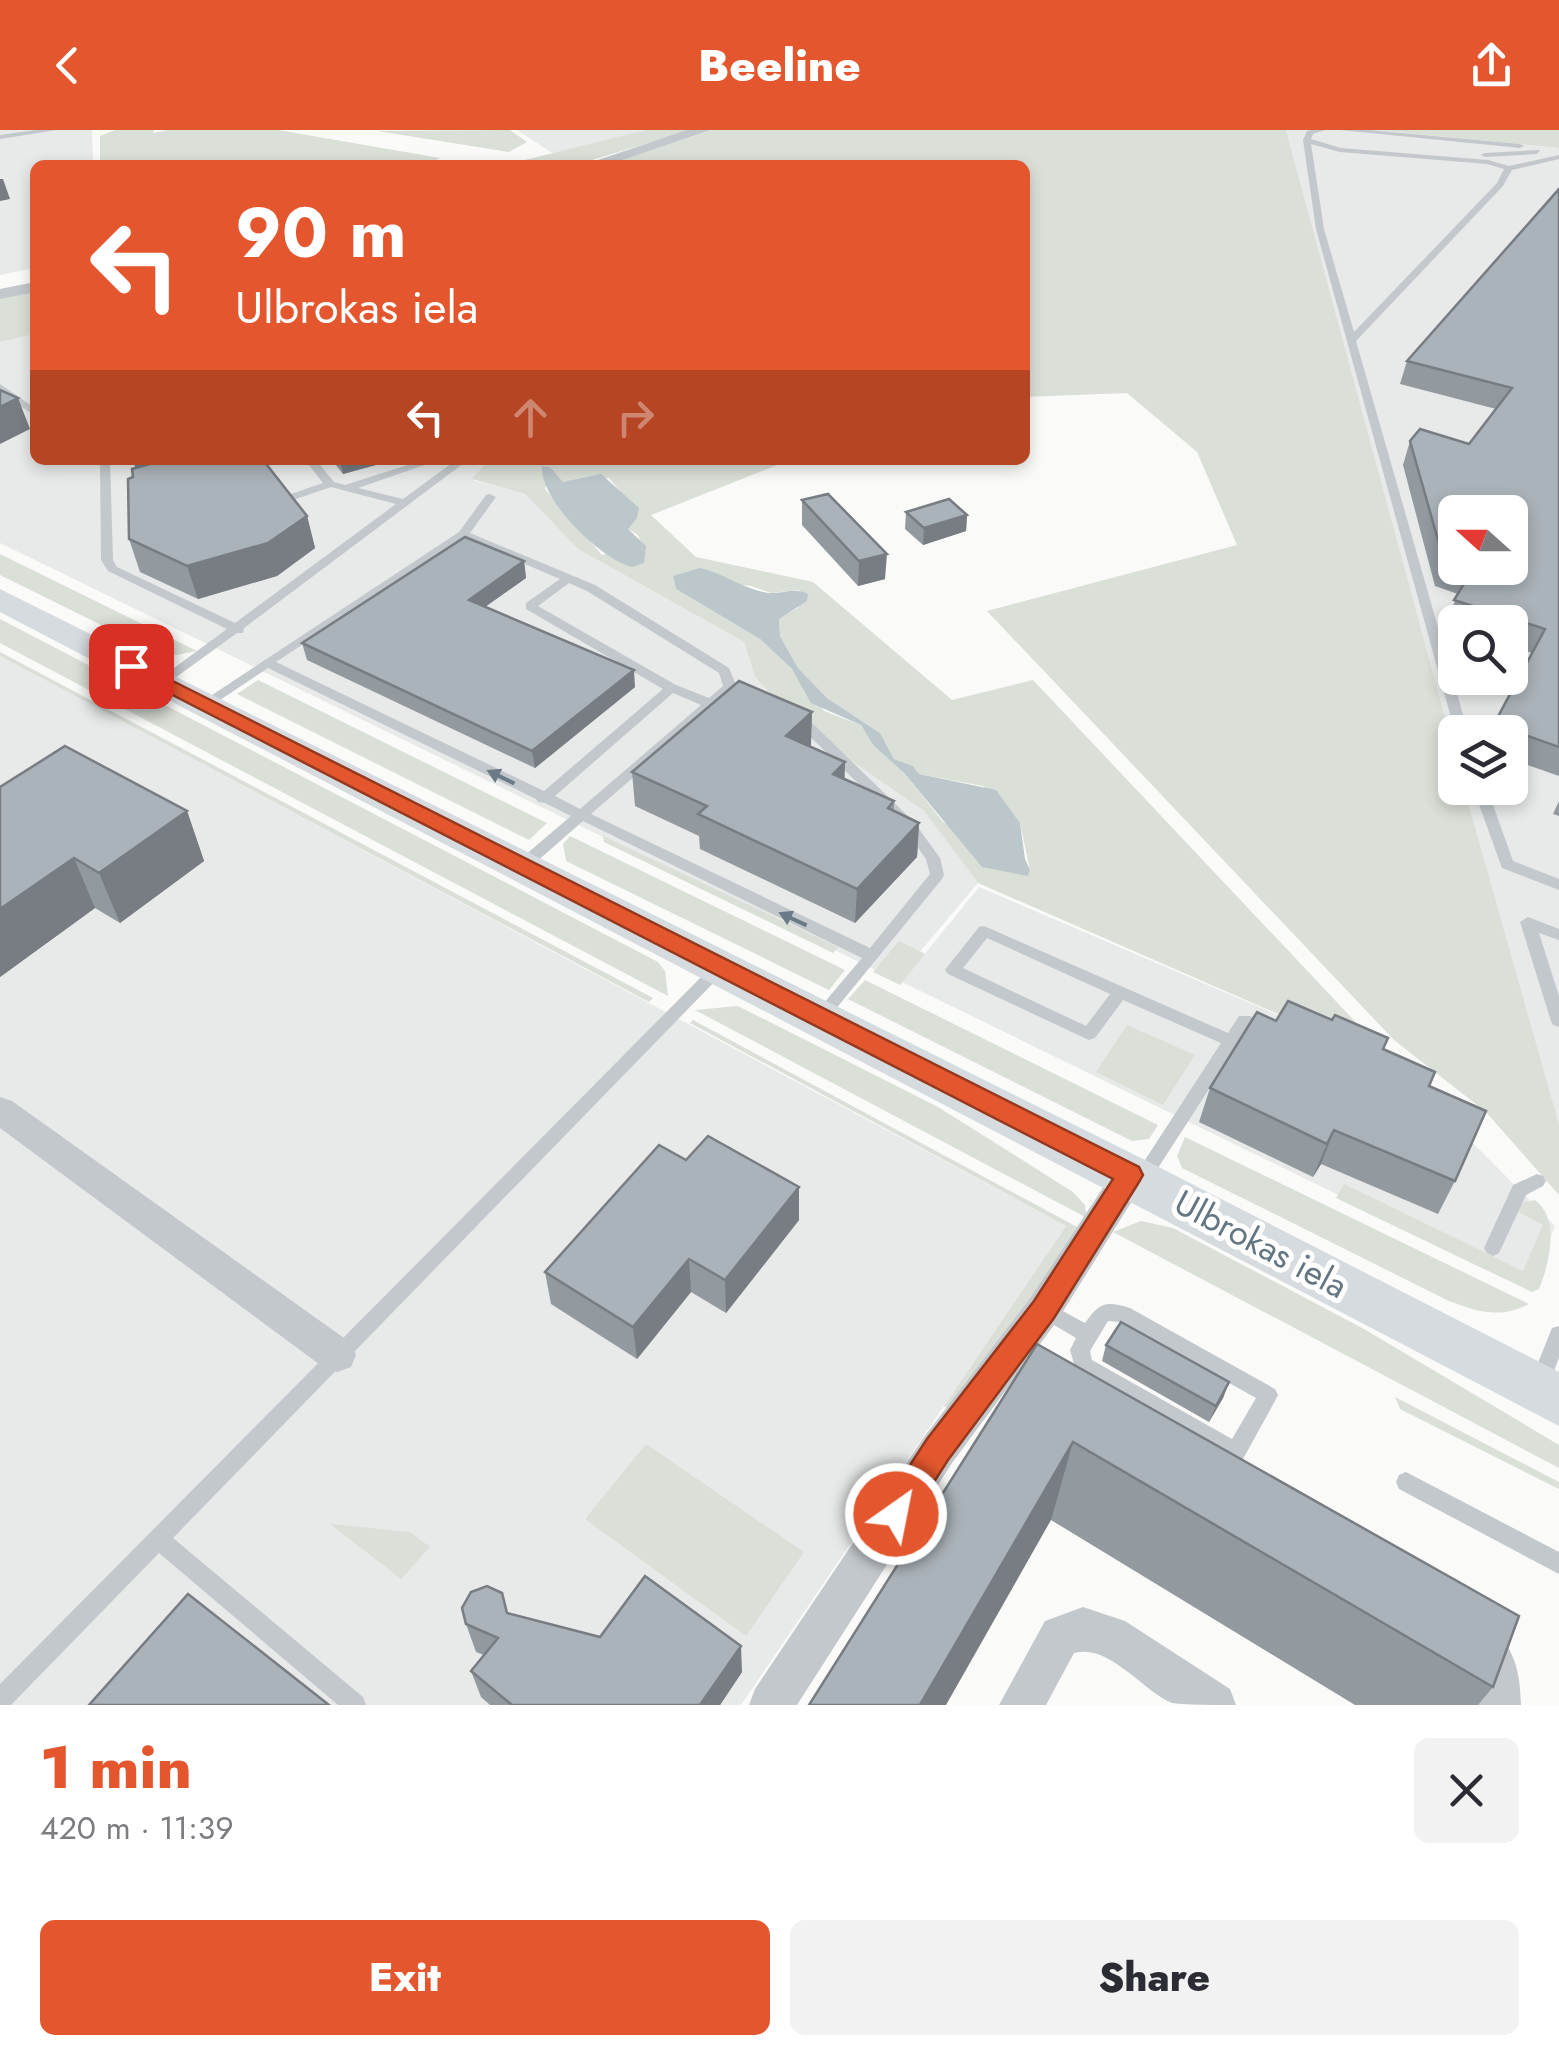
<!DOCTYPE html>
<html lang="en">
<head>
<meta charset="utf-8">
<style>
	body { margin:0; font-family:Jost,sans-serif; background:#f2f2f3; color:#2b2b33; height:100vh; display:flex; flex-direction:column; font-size:38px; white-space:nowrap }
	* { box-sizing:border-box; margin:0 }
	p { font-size:32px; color:#7c7c81 }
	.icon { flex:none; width:55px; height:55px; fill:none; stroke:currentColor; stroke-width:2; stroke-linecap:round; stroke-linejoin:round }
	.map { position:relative; height:1575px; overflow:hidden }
	.panel { display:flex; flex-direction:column; background:#fff; flex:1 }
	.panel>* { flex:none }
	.guide { position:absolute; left:30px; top:30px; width:1000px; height:305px; border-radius:15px; box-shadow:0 5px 15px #0003; background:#e4572e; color:#fff; overflow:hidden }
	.needle { width:65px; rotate:291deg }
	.fabs { position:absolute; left:1438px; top:365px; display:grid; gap:20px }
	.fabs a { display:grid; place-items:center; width:90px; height:90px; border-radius:15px; background:#fff; box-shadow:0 5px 15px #0003; font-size:50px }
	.pin { position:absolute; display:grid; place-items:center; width:85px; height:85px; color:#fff; margin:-42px; border-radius:20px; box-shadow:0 5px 15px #0006 }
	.me { position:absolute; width:110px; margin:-55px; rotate:33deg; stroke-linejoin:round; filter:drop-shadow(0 0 8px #0008) }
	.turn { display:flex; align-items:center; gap:35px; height:210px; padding:0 40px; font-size:45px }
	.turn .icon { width:130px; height:130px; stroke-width:2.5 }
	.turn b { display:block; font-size:70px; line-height:85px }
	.lanes { display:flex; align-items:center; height:95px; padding:0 40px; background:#0003; justify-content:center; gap:50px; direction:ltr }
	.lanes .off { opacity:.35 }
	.round { display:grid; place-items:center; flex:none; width:105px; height:105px; border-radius:15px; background:#f2f2f3 }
	.headline { display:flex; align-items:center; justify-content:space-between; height:170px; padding:0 40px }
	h1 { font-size:60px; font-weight:800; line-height:75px; color:#e4572e }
	.primary-button { display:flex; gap:20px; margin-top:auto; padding:20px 40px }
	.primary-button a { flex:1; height:115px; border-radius:15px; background:#e4572e; color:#fff; font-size:40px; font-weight:800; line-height:115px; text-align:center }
	.primary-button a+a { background:#f2f2f3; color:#2b2b33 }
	header { display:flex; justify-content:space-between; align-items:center; height:130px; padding:0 40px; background:#e4572e; color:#fff; font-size:45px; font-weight:800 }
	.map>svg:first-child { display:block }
	.built { fill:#e8e9e9; fill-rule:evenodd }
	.green { fill:#dadfd7; fill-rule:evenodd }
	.water { fill:#bbc7cb }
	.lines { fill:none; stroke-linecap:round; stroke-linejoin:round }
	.lane { fill:#c3c8cc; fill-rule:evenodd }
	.street { fill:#c3c8cc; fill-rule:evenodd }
	.secondary { fill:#d6dbdf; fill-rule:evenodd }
	.wall { fill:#929a9f; fill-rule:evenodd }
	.shaded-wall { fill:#777d82 }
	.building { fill:#aab3b9; stroke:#777d82; stroke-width:2.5 }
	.oneway { fill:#6a7a87 }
	.route { fill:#e4572e; stroke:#94391e; stroke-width:2.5 }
	.labels { text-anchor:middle; stroke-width:10; stroke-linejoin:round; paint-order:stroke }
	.street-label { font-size:35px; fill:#657683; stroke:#fff }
</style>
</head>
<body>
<header><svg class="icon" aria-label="back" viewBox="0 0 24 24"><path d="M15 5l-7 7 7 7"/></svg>Beeline<svg class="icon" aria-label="share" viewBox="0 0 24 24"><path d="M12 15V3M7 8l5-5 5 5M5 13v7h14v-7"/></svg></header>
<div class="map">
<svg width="1559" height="1575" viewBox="0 0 1559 1575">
	<rect width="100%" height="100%" fill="#fafaf8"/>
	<path class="built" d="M0,0H92L93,35H35V138L0,145Z
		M517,0H646L554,24Z
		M1286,0H1376L1559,18V994L1464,658H1510V602H1455V624ZM1455,382H1510V438H1455ZM1455,492H1510V548H1455Z
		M35,204V330H489L473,350L525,364L578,419L744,512L755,547L801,596L924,681L978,753L896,850L0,413V212Z
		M0,526L1066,1096L741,1575H0Z
		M979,757L1397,936L1555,1096L1529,1158L902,852Z"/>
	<path class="green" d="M115,0H154L153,3L168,0H278L440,28L428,35H100V6Z
		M510,0L527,12L509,22L377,1Z
		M646,0H692L575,35H505Z
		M712,0H1286L1455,624V658H1464L1559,994V1065L1486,982L1394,910L987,481L1237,415L1197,322L1127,263L1025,267V35H605Z
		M1376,0H1559V18Z
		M35,161V204L0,212V168Z
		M489,330H790L651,385L696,427L813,452L952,570L1033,550L1397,936L978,753L924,681L801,596L755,547L744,512L578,419L525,364L472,349ZM551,338L563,352L609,348C622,363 635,379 628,399L638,405L641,412L602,425L545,359ZM673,446L751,456L771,463L798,460L804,463L798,478L779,488L780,506L798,538L827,568L880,603L894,629L913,636L919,644L983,656L1020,693L1030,740L943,692L904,643L873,615L861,595L824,581L792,539L760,509L676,459Z
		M0,424L197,521L166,527L0,445Z
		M0,489L658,832L665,841L668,866L0,513Z
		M0,522L653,868L649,872L0,526Z
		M258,550L547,693L529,710L237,564Z
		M570,706L845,840L829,860L566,731L563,714Z
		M603,706L838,817L833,823L604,712Z
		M899,811L925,824L900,855L873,842Z
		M865,850L1158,995L1149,1009L1132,1011L848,869Z
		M738,876L938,977L1073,1062L1085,1075L1087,1088L695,880Z
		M693,890L1079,1098V1103L950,1280L944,1276L1066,1096L690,893Z
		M1127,895L1195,925L1163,975L1096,942Z
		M1185,1007L1529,1174C1499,1189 1479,1182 1449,1171L1182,1038L1177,1026Z
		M1344,1054L1523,1141L1543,1095L1520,1083L1517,1077L1520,1073L1535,1070C1559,1088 1551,1129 1539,1159L1532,1162L1336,1068Z
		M1141,1091L1173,1098L1364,1199L1559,1315V1338L1113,1102Z
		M1395,1267L1559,1352V1359L1400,1279Z
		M646,1314L804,1422L746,1506L585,1389Z
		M330,1394L410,1402L430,1417L401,1449Z"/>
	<path class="water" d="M542,336L551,338L563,352L601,344L639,378L637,388L628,399L646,416L644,433L632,437C599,428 540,370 542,336Z
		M700,438C723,443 745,460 769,463C782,464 796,457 808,464L807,471L779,489L780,506L798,538L827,568L880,603L894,629L913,636L919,644L996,660L1020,693L1025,729L1030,740L1028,746L982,737L904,643L873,615L861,595L811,573L792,539L760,509L676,459L673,446Z"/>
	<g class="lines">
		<path class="lane" d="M36,0H57L0,9V5Z
			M1312,0H1325L1313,4L1311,9L1341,18L1488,30L1509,36L1559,25V29L1512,40L1503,56L1356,211L1468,602H1455L1316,99L1303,10L1307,1ZM1311,14L1340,22L1487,34L1504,39L1497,53L1354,202L1324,99Z
			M1340,0H1369L1520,14L1524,16L1520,18Z
			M1540,20L1537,24L1485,27L1481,25L1485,23Z
			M0,254L35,278V286L0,262Z
			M100,330H110L113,430L117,437L235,493L396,374L331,357L296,369H288V365L323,353L305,330H316L334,352L345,355L423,330H439L358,358L403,369L456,330H468L244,498L243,503H237L164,556L158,552L159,549L227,499L108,441L101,430Z
			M490,364L496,367L470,403L595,455L729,538L736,555L755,565L749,569L732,562L591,684L870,818L930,744L926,729L904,698L793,590L791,587L793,584H803L914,692L940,728L944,745L942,749L826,891H814L812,887L862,828L583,691L527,740H517L515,736L517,732L571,686L545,673L538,672L536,669L268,538L211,576H201L200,573L459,402L486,365ZM464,408L560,449L526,473V479L663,559L544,661L276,532ZM569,453L587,461L719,543L723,556L709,568L676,555L538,476ZM673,563L701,575L580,679L555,666Z
			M1473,658H1487L1513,731L1559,749V760L1502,738Z
			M1528,787L1559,799V810L1539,803L1559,866V897L1553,895L1551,891L1520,792Z
			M984,796L1228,903L1239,886H1251L1253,890L1251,894L1147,1055L1141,1057L1135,1055L1132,1050L1221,913L1123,870L1095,908L1089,910L948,844L945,840L948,836L979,797ZM987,808L1110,864L1086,896L963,838Z
			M720,831L725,833L728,837L725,841L173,1408L363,1567L366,1575H338L159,1423L11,1575H0V1554L715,833Z
			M1537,1044L1543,1046L1546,1051L1543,1056L1526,1065L1499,1123L1493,1126L1487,1123L1484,1118L1513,1055Z
			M1044,1171L1085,1193C1099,1173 1105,1170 1130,1178L1275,1259L1278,1265L1275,1271L1243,1329L1236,1331L1229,1329L1076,1241L1070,1220L1076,1208L1037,1185L1035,1179L1037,1173ZM1108,1191L1120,1192L1256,1268L1232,1309L1092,1230L1090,1221Z
			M1559,1196V1228L1546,1261L1539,1264L1532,1261L1529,1255L1552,1198Z
			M1406,1342L1559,1422V1444L1399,1359L1396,1352L1399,1345Z"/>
		<path class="street" d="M687,0H711L607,35H583Z
			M35,152V162L0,169V159Z
			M0,967L12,971L351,1213L356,1225L351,1237L337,1242L323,1237L0,998Z
			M1130,1031L1142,1035L1147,1045L1142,1055L1057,1191L952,1333L797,1575H749L755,1559L924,1307L1031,1167L1118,1035Z
			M1083,1477L1125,1491L1230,1559L1236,1575C1218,1575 1189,1575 1172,1573C1143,1561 1109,1513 1074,1523L1046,1575H999L1045,1491Z
			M1475,1490C1513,1506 1520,1538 1521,1575H1477C1476,1537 1466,1543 1453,1512L1460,1497Z"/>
		<path class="secondary" d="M0,459L1147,1031L1559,1242V1296L0,482Z"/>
	</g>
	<path class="wall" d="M1559,59V646L1510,629V602H1490L1532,523L1510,516V492H1455V498L1445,495L1458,464L1435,456L1403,335L1410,311L1469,314L1496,279L1400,254L1407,231ZM1455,382L1510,438H1455Z
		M332,330H382L383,333L343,344Z
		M802,370L885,449L858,456L802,395Z
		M906,382L967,385L966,401L923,415L905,399Z
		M307,386L315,418L277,446L198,469L140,442L129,409Z
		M524,431L526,448L485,477L635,557L535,638L307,530L302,513Z
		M812,582L810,617L845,632L844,649L894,671V681L919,693L917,727L855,793L700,719L699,706L635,676L632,642Z
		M0,657L187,681L204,731L120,793L95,778L0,847Z
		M1559,671V686L1553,684Z
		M1332,890L1388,908L1384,920L1429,956L1455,1051L1438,1084L1321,1034L1313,1047L1199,992L1210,958L1276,891Z
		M686,1030L799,1057V1090L726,1183L691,1162L637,1229L551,1174L545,1142Z
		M1037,1214L1493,1557L1478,1575H1355L1051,1390Z
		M1106,1215L1229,1252L1223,1268L1209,1292L1102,1231Z
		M508,1483L742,1542L720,1575H490L481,1567L471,1541L484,1525L476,1522L466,1494Z"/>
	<path class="shaded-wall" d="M0,49H3L10,69L0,71Z
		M18,268L30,299L0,314V277Z
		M133,330H239L141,357Z
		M340,330H382L383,333L343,344Z
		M967,385L966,401L923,415L924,398Z
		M307,386L315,418L277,446L198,469L187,436Z
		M887,424L885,449L858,456L859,431Z
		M524,431L526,448L472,486L469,470Z
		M634,540L635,557L535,638L532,621Z
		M812,582L811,616L786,640V606Z
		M845,632L844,666L833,644Z
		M187,681L204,731L120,793L99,743Z
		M919,693L917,727L855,793L857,759Z
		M74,728L95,778L0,847V779Z
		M1334,1000L1321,1034L1313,1047L1327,1014Z
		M799,1057V1090L726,1183L725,1150Z
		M689,1129L691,1162L637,1229L633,1197Z
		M1229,1252L1223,1268L1209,1292L1216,1276Z
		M1073,1312L1051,1390L946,1575H920Z
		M741,1516L742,1542L720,1575H700Z"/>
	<path class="building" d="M1559,59V617L1494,594L1545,499L1454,470L1472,441L1462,438H1510V382H1455V435L1444,431L1410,311L1420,299L1469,314L1512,258L1407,231Z
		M0,260L18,268L0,277Z
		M164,330H263L307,386L268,413L187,436L129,409L128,349L133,347L132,339Z
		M828,364L887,424L859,431L802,370Z
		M949,369L967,385L924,398L906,382Z
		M465,407L524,431L469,470L634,540L532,621L302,513Z
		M739,551L812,582L786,606L845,632L833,644L894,671L888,678L919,693L857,759L698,684L707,676L632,642Z
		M65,616L187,681L99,743L74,728L0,779V657Z
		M1288,871L1332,890L1335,885L1388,908L1383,919L1435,942L1429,956L1486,981L1455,1051L1334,1000L1327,1014L1210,958L1257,882L1276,891Z
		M708,1006L799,1057L725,1150L689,1129L633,1197L545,1142L659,1015L686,1030Z
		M1121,1192L1229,1252L1216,1276L1106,1215Z
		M1037,1214L1519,1486L1493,1557L1073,1312L920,1575H809Z
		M645,1446L741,1516L700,1575H512L471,1541L498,1508L466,1494L462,1478L471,1462L487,1456L502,1463L507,1483L600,1507Z
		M188,1464L329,1575H89Z"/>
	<defs><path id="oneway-solid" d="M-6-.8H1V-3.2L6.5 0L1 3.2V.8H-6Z" transform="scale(2.5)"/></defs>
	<g class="oneway">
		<use href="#oneway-solid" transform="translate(501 647) rotate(-154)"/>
		<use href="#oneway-solid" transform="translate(793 789) rotate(-155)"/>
	</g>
	<path class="route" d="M131,530L1139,1037L1143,1045L1139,1052L1054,1188L948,1330L907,1394L896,1399L885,1394L880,1384L885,1373L927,1309L1034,1171L1113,1049L124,540L121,536Z"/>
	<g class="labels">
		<g class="street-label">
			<text transform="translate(1261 1114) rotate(28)" y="12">Ulbrokas iela</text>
		</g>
	</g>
</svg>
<div class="fabs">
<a><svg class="needle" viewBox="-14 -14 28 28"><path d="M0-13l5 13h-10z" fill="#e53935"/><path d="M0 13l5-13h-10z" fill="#7c7c81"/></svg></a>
<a><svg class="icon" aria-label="search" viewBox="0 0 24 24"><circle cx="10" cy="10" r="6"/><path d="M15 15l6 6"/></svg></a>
<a><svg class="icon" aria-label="layers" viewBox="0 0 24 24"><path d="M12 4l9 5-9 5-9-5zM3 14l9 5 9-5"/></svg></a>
</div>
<div class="pin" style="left:131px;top:536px;background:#d93025"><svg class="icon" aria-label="arrive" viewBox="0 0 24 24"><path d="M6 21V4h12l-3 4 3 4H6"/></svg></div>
<svg class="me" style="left:896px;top:1384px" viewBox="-20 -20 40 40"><circle r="17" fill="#e4572e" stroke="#fff" stroke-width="3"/><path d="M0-11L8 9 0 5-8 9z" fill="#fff"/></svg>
<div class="guide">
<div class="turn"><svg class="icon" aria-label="left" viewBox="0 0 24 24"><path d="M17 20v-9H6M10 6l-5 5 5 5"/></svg><div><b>90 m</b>Ulbrokas iela</div></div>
<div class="lanes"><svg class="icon" aria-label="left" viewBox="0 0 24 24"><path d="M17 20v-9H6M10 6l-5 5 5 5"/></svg><svg class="icon off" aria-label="ahead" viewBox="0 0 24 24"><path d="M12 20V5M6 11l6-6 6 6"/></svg><svg class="icon off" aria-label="right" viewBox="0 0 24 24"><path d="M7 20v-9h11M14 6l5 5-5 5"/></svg></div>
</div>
</div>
<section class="panel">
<div class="headline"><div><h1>1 min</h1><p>420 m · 11:39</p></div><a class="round"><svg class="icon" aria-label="close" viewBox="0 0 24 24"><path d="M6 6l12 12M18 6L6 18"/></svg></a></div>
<div class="primary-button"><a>Exit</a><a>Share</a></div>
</section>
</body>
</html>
